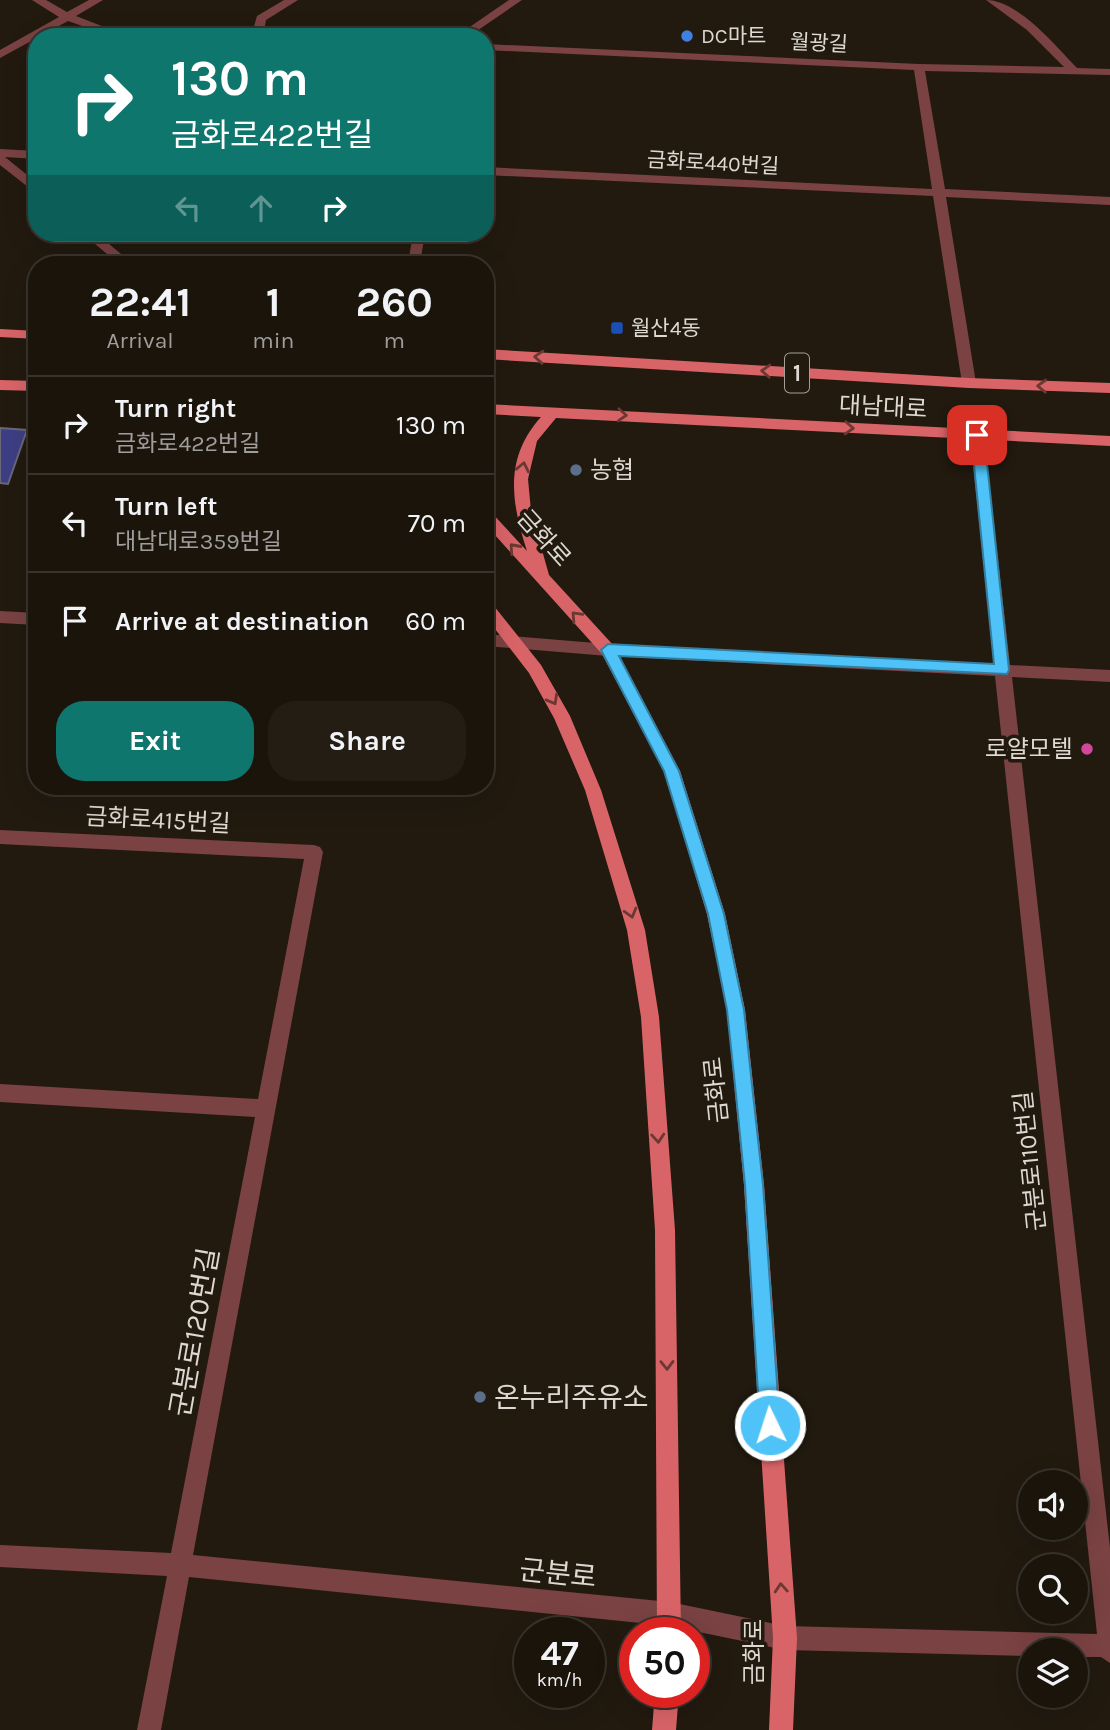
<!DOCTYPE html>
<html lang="en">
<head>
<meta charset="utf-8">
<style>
	body { margin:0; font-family:Karla,"Noto Sans KR",sans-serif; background:#231d14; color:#f1f3f6; height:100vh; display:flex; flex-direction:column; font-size:26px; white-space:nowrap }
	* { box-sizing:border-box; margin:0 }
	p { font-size:23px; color:#9f9e9d }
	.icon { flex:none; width:38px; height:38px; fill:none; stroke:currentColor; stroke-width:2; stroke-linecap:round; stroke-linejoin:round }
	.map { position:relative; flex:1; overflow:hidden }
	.panel { position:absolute; left:28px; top:256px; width:466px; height:539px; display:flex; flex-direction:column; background:#1a140b; border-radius:28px; box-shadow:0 7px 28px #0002,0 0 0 2px #38332c }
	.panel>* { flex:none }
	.top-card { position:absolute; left:28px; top:28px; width:466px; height:214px; border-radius:28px; box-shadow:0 7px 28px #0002,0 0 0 2px #38332c; background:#0f766e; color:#fff; overflow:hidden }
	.tools { position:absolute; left:1018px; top:1470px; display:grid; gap:14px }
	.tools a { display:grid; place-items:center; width:70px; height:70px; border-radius:50%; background:#1a140b; box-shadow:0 7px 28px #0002,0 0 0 2px #38332c; font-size:35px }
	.speed { position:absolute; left:514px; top:1617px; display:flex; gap:14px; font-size:35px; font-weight:700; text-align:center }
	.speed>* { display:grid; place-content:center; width:91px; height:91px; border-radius:50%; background:#1a140b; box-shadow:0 7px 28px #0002,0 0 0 2px #38332c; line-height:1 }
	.speed small { font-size:18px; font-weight:400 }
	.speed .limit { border:10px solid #d22; background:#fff; color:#111 }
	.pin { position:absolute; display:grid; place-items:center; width:60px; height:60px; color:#fff; margin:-30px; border-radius:14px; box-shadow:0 4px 10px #0006 }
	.me { position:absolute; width:77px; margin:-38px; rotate:356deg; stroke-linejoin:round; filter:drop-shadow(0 0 5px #0008) }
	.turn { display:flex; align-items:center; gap:24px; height:147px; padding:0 28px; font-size:32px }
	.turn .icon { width:91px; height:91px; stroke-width:2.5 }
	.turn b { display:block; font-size:49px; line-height:60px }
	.lanes { display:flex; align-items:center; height:66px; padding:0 28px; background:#0003; justify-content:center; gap:35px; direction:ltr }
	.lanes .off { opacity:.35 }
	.eta { display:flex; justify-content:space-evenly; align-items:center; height:119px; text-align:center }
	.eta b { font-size:42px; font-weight:700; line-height:49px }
	.action { display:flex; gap:14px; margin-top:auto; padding:14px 28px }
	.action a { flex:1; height:80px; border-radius:28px; background:#0f766e; color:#fff; font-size:28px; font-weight:700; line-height:80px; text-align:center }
	.action a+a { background:#231d14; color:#f1f3f6 }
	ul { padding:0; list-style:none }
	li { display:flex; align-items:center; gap:21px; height:98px; padding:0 28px; border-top:2px solid #38332c }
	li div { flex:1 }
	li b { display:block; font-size:26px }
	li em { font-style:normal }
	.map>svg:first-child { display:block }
	.building { fill:#3e3e84; stroke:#676978; stroke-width:2 }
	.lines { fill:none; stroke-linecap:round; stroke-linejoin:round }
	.minor { fill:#7a4242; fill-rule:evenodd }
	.major { fill:#d96468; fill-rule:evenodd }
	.oneway { stroke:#6b3833 }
	.route { fill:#4fc3f7; stroke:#337fa1; stroke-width:2 }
	.shop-dot { fill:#3f7fe0; stroke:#221a0f; stroke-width:2.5 }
	.transit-dot { fill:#1a4fb4; stroke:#221a0f; stroke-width:2.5 }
	.service-dot { fill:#5c6f8a; stroke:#221a0f; stroke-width:2.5 }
	.hotel-dot { fill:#d1479c; stroke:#221a0f; stroke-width:2.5 }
	.labels { text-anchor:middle; stroke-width:7; stroke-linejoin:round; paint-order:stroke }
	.far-poi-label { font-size:21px; fill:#ddd8d1; stroke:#221a0f; text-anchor:start }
	.far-street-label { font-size:21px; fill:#ddd8d1; stroke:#221a0f }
	.shield { fill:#221a0f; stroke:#a59f97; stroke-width:2 }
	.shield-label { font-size:23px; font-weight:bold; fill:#ddd8d1 }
	.street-label { font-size:24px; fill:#ddd8d1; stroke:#221a0f }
	.poi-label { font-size:24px; fill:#ddd8d1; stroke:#221a0f; text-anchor:start }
	.near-street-label { font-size:28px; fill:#ddd8d1; stroke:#221a0f }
	.near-poi-label { font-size:28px; fill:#ddd8d1; stroke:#221a0f; text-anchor:start }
</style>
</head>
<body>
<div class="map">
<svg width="1110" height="1730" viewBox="0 0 1110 1730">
	<rect width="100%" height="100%" fill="#221a0f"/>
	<path class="building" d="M0,428L27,430L8,484L0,483Z"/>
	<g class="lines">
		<path class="minor" d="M32,0H46L67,12L89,0H103L76,16L112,30L234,34L239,37L111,36L68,21L0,58V50L59,17Z
			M284,0H298L266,20L263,37H251L257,16Z
			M509,0H522L468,37H455Z
			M986,0C1018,0 1056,46 1077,68L1110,69V75L925,71L945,189L1110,197V205L946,197L976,383L974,386L969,388L962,383L933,196L485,175V167L932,189L914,70L485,50V44L919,64L1064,67L1027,30Z
			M0,149L37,151V159L5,157L37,183V194L0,165Z
			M82,233H96L133,264H119Z
			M413,233H425L420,264H408Z
			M977,430L984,435L1010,665L1110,670V682L1012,677L1110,1548V1663L1101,1657H1076V1650H1031V1656L785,1650L670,1626L189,1577L161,1730H137L167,1576L0,1567V1545L171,1553L255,1117L0,1102V1084L258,1099L304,859L0,844V830L314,845L320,847L323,852L193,1555L670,1602L785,1626L1097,1634L995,676L608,656L485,646V634L608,644L994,664L970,435Z
			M0,611L37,613V625L0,623Z"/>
		<path class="major" d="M0,329L37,331V339L0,337Z
			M485,349L969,378L1110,383V393L969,388L485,359Z
			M0,380L37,381V391L0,390Z
			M485,404L1110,436V446L556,418L537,441L528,479L531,511L549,575L614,646L680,771L725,914L745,1010L764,1185L797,1638L793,1730H769L773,1638L744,1185L727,1010L707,914L664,771L602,654L485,524V510L490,511L527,551C511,502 504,458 541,417L485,414Z
			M485,599L490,601L541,665L570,716L601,790L645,930L659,1017L675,1230L681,1633H657L655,1230L641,1017L627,930L585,790L554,718L529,673L485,616Z
			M655,1692H679L676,1730H652Z"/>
	</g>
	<defs><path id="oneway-chevron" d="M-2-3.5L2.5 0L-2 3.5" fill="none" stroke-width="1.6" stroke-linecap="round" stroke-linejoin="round" transform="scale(1.75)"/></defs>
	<g class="oneway">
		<use href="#oneway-chevron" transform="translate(539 357) rotate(-176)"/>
		<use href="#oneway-chevron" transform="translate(766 371) rotate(-177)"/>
		<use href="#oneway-chevron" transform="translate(1042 386) rotate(-178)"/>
		<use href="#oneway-chevron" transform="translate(622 415) rotate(3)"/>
		<use href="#oneway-chevron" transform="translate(849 428) rotate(3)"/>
		<use href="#oneway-chevron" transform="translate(523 467) rotate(-78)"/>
		<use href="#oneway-chevron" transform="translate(514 548) rotate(-132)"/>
		<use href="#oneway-chevron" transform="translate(576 616) rotate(-133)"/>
		<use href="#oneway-chevron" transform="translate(553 700) rotate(61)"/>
		<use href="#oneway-chevron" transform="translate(631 913) rotate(74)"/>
		<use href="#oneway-chevron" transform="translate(658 1138) rotate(86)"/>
		<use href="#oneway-chevron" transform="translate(667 1365) rotate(89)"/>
		<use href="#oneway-chevron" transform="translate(781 1588) rotate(-94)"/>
	</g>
	<path class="route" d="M977,431L984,435L1009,670L1007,674L619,656L679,771L724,914L744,1010L752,1085L763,1185L780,1425L777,1432L770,1435L763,1432L760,1425L745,1185L735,1085L727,1010L708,914L664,771L601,650L608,644L994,664L971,435Z"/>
	<circle class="shop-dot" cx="687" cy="36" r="7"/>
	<rect class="transit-dot" x="610" y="321" width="14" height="14" rx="3.5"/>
	<g class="service-dot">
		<circle cx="576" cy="470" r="7"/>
		<circle cx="480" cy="1397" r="7"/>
	</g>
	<circle class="hotel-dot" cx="1087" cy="749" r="7"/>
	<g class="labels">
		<g class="far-poi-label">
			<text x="701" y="43">DC마트</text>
			<text x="631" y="335">월산4동</text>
		</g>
		<g class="far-street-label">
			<text transform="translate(819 43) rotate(3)" y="7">월광길</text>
			<text transform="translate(713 163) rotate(3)" y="7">금화로440번길</text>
		</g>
		<rect class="shield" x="785" y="353.5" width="24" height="39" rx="5"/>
		<g class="shield-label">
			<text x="797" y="381">1</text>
		</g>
		<g class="street-label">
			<text transform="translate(883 407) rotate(3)" y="8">대남대로</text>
			<text transform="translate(544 538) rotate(48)" y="8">금화로</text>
			<text transform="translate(158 820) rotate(3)" y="8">금화로415번길</text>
			<text transform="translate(716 1090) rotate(-96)" y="8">금화로</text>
			<text transform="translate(1030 1161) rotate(-96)" y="8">군분로110번길</text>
			<text transform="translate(754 1652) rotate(-90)" y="8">금화로</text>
		</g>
		<g class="poi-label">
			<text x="590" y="478">농협</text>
			<text x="1073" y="757" text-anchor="end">로얄모텔</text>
		</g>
		<g class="near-street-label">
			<text transform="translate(194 1332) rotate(-80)" y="10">군분로120번길</text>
			<text transform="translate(558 1573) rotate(6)" y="10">군분로</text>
		</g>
		<g class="near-poi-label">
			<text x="494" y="1407">온누리주유소</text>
		</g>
	</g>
</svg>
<div class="tools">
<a><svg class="icon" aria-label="sound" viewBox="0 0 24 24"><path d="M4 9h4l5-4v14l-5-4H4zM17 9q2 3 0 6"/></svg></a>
<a><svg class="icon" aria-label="search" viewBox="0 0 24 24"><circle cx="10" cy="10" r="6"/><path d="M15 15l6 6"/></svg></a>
<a><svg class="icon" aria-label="layers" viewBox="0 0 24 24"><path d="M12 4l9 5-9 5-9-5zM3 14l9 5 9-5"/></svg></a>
</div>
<div class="speed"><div>47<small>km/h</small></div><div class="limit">50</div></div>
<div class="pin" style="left:977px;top:435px;background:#d93025"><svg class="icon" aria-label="arrive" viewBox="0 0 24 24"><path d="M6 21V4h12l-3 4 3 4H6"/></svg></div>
<svg class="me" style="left:770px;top:1425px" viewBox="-20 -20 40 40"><circle r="17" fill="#4fc3f7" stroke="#fff" stroke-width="3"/><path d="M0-11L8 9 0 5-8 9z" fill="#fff"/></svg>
<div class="top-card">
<div class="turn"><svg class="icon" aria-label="right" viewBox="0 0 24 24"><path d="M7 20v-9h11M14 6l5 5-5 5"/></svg><div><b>130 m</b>금화로422번길</div></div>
<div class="lanes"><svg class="icon off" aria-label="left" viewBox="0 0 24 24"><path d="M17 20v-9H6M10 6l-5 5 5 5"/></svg><svg class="icon off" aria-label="ahead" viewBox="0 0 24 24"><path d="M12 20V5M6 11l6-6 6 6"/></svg><svg class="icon" aria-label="right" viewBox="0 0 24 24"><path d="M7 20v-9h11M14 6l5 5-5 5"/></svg></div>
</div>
<section class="panel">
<div class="eta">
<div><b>22:41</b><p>Arrival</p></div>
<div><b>1</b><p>min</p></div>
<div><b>260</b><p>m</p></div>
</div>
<ul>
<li><svg class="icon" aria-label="right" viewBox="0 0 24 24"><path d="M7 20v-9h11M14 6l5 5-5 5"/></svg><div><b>Turn right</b><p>금화로422번길</p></div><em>130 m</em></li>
<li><svg class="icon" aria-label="left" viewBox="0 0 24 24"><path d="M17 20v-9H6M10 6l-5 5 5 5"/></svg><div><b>Turn left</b><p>대남대로359번길</p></div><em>70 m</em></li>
<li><svg class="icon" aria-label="arrive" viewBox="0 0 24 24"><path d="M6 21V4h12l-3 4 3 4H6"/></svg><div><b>Arrive at destination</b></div><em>60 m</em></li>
</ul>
<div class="action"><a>Exit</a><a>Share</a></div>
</section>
</div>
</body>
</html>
